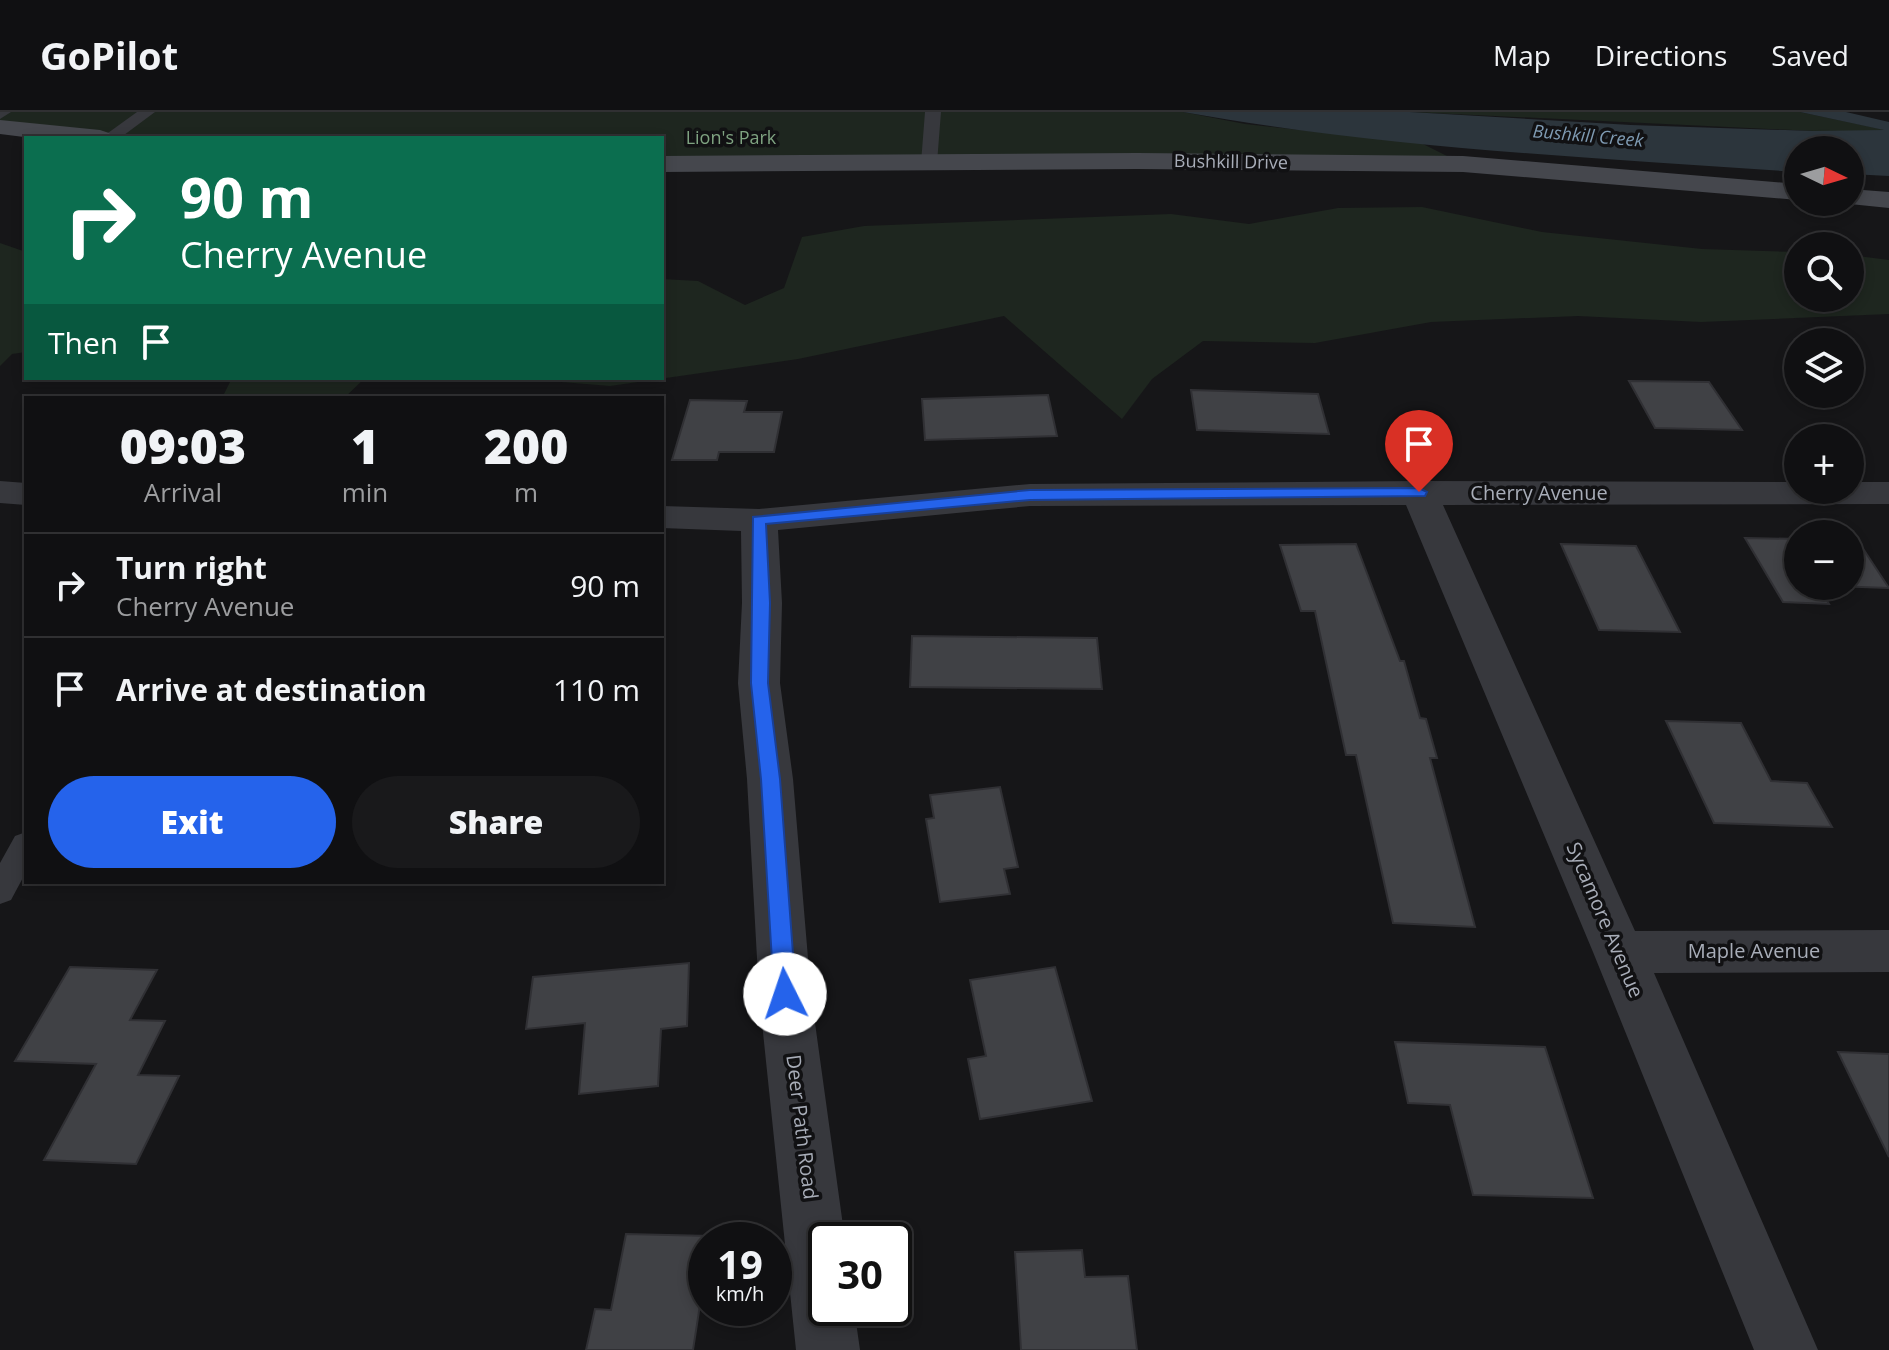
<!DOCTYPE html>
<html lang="en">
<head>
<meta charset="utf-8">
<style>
	body { margin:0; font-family:"Open Sans",sans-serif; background:#19191b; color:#f1f3f6; height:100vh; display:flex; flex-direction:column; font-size:30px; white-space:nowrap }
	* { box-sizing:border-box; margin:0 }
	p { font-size:26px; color:#9c9d9f }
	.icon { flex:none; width:44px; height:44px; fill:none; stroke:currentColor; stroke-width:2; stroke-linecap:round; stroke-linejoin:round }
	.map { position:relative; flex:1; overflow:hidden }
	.details { position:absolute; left:24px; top:284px; width:640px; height:488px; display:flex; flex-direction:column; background:#101012; border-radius:0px; box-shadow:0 4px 12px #0003,0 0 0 2px #303032 }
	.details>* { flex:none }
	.banner { position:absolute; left:24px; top:24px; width:640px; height:244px; border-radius:0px; box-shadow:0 4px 12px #0003,0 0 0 2px #303032; background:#0b6e4f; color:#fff; overflow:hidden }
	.needle { width:52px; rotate:95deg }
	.controls { position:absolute; left:1784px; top:24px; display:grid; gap:16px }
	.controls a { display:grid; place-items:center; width:80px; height:80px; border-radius:50%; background:#101012; box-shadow:0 4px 12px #0003,0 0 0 2px #303032; font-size:40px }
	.speed { position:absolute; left:688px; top:1110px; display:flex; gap:16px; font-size:40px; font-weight:700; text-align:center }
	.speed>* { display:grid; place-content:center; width:104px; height:104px; border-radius:50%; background:#101012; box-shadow:0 4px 12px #0003,0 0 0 2px #303032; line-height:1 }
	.speed small { font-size:20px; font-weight:400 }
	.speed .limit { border:4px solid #111; border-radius:12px; background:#fff; color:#111 }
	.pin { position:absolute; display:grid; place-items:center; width:68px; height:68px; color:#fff; margin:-82px -34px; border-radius:50% 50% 50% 0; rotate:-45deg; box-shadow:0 0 8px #0007 }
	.pin .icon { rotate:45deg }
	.me { position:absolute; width:88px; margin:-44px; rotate:356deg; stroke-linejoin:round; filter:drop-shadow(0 0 6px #0008) }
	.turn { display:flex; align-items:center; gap:28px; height:168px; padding:0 24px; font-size:36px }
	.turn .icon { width:104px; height:104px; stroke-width:2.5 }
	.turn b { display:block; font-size:56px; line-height:68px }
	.then { display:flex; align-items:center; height:76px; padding:0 24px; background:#0003; gap:16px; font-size:30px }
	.eta { display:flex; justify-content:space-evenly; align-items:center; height:136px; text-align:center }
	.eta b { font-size:48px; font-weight:800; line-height:56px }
	.button { display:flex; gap:16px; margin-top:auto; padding:16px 24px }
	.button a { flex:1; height:92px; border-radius:48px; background:#2563eb; color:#fff; font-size:32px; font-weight:800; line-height:92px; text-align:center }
	.button a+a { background:#19191b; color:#f1f3f6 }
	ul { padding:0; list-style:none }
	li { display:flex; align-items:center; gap:24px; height:104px; padding:0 24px; border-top:2px solid #303032 }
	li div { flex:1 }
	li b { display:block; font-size:30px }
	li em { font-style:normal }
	header { display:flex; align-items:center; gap:48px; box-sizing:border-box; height:112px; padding:0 40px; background:#101012; border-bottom:2px solid #303032 }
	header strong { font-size:38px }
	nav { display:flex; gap:44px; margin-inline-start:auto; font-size:28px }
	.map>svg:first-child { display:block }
	.green { fill:#1e261f }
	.water { fill:#2c353c }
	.building { fill:#404145; stroke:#303034; stroke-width:2 }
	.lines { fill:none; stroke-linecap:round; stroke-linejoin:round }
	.service { fill:#37383d; fill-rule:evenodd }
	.minor { fill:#37383d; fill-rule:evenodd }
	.secondary { fill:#45474d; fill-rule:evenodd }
	.route { fill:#2563eb; stroke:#184099; stroke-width:2 }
	.labels { text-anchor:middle; stroke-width:7; stroke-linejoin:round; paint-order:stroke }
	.far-water-label { font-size:18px; font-style:italic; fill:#7f9bb3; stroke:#111113 }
	.far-park-label { font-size:18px; fill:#7fa381; stroke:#111113 }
	.far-street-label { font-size:18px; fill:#a8adb8; stroke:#111113 }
	.street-label { font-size:20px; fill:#a8adb8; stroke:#111113 }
</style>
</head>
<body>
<header>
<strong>GoPilot</strong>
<nav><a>Map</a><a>Directions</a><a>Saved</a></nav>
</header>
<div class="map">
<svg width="1889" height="1238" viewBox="0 0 1889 1238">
	<rect width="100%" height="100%" fill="#161618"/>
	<path class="green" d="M0,0H1183L1245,12L1421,31L1463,52H662V26H100L0,15Z
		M1410,0H1800L1886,18L1875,20L1813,19Z
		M1422,95L1542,120L1702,137L1798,140V186H1850V143L1889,148V202L1701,210L1578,204L1431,210L1315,231L1203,229L1152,267L1122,307L1004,204L798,247L610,274L513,266H662V167L698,169L745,193L784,176L802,125L864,114L1171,102L1249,112L1338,96Z
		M0,131L26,140V240L12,242L0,254Z
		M232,266H365L344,286H222Z"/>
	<path class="water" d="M1183,0H1410L1631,13L1813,19L1884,18L1800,0H1846L1889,10V64L1850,62V38H1798V60C1593,46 1385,36 1183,0Z"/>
	<path class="building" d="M1629,269L1709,270L1742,318L1655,316Z
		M1191,278L1318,282L1329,322L1197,318Z
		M1048,283L1057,324L925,328L922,287Z
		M690,288L747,289L744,300H782L774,340H719L717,348H672Z
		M1745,426L1798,427V474H1818L1829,492L1783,490Z
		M1850,429H1858L1889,476L1833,474H1850Z
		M1356,432L1400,549H1404L1420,606L1426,607L1437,646H1430L1475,815L1393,811L1356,643H1346L1315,499H1301L1280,433Z
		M1561,432L1636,434L1680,520L1599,518Z
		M912,524L1097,526L1102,577L910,575Z
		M1666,609L1741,611L1771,669L1807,671L1832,715L1714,711Z
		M1000,675L1018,755L1004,757L1010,782L940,790L926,707L934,706L930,683Z
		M689,851L687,914L661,917L658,974L579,982L585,911L526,917L533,865Z
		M70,855L157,858L130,908L165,909L138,963L179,964L136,1052L44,1048L96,952L15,949Z
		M1055,855L1092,989L980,1007L968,947L986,944L970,868Z
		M1395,930L1545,935L1593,1086L1473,1083L1450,993L1408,991Z
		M1838,940L1889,942V1045Z
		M626,1122L710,1124V1128H706V1154L693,1238H586L595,1197L611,1198Z
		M1082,1138L1085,1165L1128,1164L1137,1238H1021L1015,1140Z"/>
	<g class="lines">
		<path class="service" d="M0,0H11L0,7Z
			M137,0H155L120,26H101Z
			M925,0H941L937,51L929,56L921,51Z
			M26,720V760L11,788L0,792V751L15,724Z"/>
		<path class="minor" d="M0,369L26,371V393L0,391Z
			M1419,369L1798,370V378H1850V370H1889V392L1443,393L1635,819L1889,818V860L1654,861L1818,1238H1754L1593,840L1406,393L1030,394L778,418L782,491L780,571L793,667L811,882L845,1128H826V1196H854L860,1238H796L759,882L747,667L738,571L742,491L741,419L662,416V394L759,397L1030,372Z"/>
		<path class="secondary" d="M0,8L100,18L109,21L113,26H32L0,22Z
			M1137,41L1463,44L1798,72V88L1463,60L1137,57L662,60V44Z
			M1850,77L1889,80V96L1840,91L1850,90Z"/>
	</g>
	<path class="route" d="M1419,376L1427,380L1425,384L1030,388L766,412L770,491L768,571L780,667L796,882L793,889L785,892L778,889L774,882L761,667L751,571L753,405L1030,378Z"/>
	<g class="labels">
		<g class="far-water-label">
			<text transform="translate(1588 24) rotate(5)" y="6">Bushkill Creek</text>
		</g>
		<g class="far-park-label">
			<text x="731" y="32">Lion's Park</text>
		</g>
		<g class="far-street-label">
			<text transform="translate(1231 50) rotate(1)" y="6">Bushkill Drive</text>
		</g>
		<g class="street-label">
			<text x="1539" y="388">Cherry Avenue</text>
			<text transform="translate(1605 808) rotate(67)" y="7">Sycamore Avenue</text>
			<text x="1754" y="846">Maple Avenue</text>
			<text transform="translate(802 1015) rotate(83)" y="7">Deer Path Road</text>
		</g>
	</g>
</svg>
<div class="controls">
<a><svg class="needle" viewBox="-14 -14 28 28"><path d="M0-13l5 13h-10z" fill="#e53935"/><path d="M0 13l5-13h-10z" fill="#9c9d9f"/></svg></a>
<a><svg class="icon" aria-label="search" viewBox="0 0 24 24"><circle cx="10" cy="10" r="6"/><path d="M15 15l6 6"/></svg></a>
<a><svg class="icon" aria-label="layers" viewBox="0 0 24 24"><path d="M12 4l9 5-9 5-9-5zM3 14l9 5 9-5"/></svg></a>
<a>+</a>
<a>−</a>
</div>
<div class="speed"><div>19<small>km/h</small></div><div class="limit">30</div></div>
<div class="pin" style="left:1419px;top:380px;background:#d93025"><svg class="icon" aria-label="arrive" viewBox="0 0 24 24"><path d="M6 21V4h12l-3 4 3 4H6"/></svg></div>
<svg class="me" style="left:785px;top:882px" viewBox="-20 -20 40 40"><circle r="19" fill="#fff"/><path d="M0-13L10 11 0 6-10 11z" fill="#2563eb"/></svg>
<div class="banner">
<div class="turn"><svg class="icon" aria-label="right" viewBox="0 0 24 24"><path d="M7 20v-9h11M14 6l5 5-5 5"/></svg><div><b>90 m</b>Cherry Avenue</div></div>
<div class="then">Then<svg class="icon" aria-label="arrive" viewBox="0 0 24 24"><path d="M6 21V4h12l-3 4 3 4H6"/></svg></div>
</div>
<section class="details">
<div class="eta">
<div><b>09:03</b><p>Arrival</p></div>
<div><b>1</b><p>min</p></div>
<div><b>200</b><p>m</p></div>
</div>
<ul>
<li><svg class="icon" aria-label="right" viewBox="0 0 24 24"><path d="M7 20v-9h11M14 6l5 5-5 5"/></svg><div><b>Turn right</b><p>Cherry Avenue</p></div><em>90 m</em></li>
<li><svg class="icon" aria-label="arrive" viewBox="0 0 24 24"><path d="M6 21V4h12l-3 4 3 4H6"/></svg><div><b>Arrive at destination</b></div><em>110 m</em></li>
</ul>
<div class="button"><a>Exit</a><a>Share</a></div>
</section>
</div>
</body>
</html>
